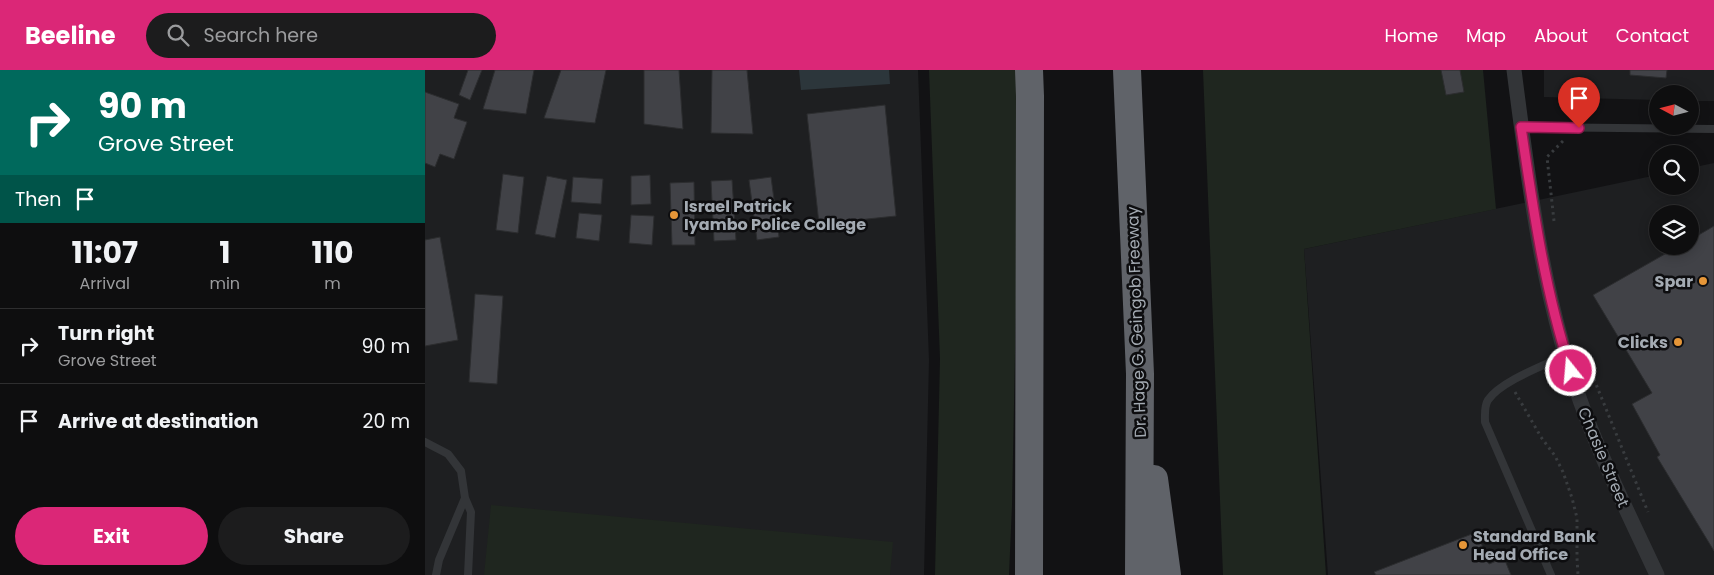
<!DOCTYPE html>
<html lang="en">
<head>
<meta charset="utf-8">
<style>
	body { margin:0; font-family:Poppins,sans-serif; background:#1c1c1d; color:#f1f3f6; height:100vh; display:flex; flex-direction:column; font-size:19px; white-space:nowrap }
	* { box-sizing:border-box; margin:0 }
	p { font-size:16px; color:#9b9c9e }
	.icon { flex:none; width:28px; height:28px; fill:none; stroke:currentColor; stroke-width:2; stroke-linecap:round; stroke-linejoin:round }
	.map { position:relative; flex:1; overflow:hidden }
	.details { display:flex; flex-direction:column; background:#0e0e0f; width:425px }
	.details>* { flex:none }
	.guide { background:#00695c; color:#fff; overflow:hidden }
	.needle { width:32px; rotate:277deg }
	.fabs { position:absolute; left:1224px; top:15px; display:grid; gap:10px }
	.fabs a { display:grid; place-items:center; width:50px; height:50px; border-radius:50%; background:#0e0e0f; box-shadow:0 2px 12px #0003,0 0 0 1px #2e2e2f; font-size:25px }
	.pin { position:absolute; display:grid; place-items:center; width:42px; height:42px; color:#fff; margin:-51px -21px; border-radius:50% 50% 50% 0; rotate:-45deg; box-shadow:0 0 5px #0007 }
	.pin .icon { rotate:45deg }
	.me { position:absolute; width:55px; margin:-28px; rotate:343deg; stroke-linejoin:round; filter:drop-shadow(0 0 4px #0008) }
	.turn { display:flex; align-items:center; gap:18px; height:105px; padding:0 15px; font-size:22px }
	.turn .icon { width:65px; height:65px; stroke-width:2.5 }
	.turn b { display:block; font-size:35px; line-height:42px }
	.then { display:flex; align-items:center; height:48px; padding:0 15px; background:#0003; gap:10px; font-size:19px }
	.eta { display:flex; justify-content:space-evenly; align-items:center; height:85px; text-align:center }
	.eta b { font-size:30px; font-weight:700; line-height:35px }
	.action { display:flex; gap:10px; margin-top:auto; padding:10px 15px }
	.action a { flex:1; height:58px; border-radius:30px; background:#db2777; color:#fff; font-size:20px; font-weight:700; line-height:58px; text-align:center }
	.action a+a { background:#1c1c1d; color:#f1f3f6 }
	ul { padding:0; list-style:none }
	li { display:flex; align-items:center; gap:15px; height:75px; padding:0 15px; border-top:1px solid #2e2e2f }
	li div { flex:1 }
	li b { display:block; font-size:19px }
	li em { font-style:normal }
	header { display:flex; align-items:center; gap:30px; box-sizing:border-box; height:70px; padding:0 25px; background:#db2777; color:#fff }
	header strong { font-size:24px }
	nav { display:flex; gap:28px; margin-inline-start:auto; font-size:18px }
	.search { width:350px; height:45px; background:#1c1c1d; display:flex; align-items:center; gap:12px; box-sizing:border-box; padding:0 18px; border-radius:28px; color:#9b9c9e; font-size:19px }
	main { display:flex; flex:1; min-height:0 }
	.map>svg:first-child { display:block }
	.built { fill:#1e1f21; fill-rule:evenodd }
	.green { fill:#1f261f }
	.water { fill:#2c363b }
	.building { fill:#414247; stroke:#2c2d2f }
	.lines { fill:none; stroke-linecap:round; stroke-linejoin:round }
	.path { stroke:#393c3f; stroke-width:3; stroke-dasharray:2.5 4; stroke-linecap:butt }
	.service { stroke:#333538; stroke-width:8 }
	.minor { stroke:#333538; stroke-width:15 }
	.motorway { stroke:#606369; stroke-width:28 }
	.route-casing { stroke:#8e194d; stroke-width:12 }
	.route { stroke:#db2777; stroke-width:9 }
	.poi-dot { fill:#e69638; stroke:#0d0d0f; stroke-width:2 }
	.labels { text-anchor:middle; stroke-width:5; stroke-linejoin:round; paint-order:stroke }
	.poi-label { font-size:16px; font-weight:bold; fill:#a4abb3; stroke:#0d0d0f; text-anchor:start }
	.street-label { font-size:16px; fill:#a4abb3; stroke:#0d0d0f }
</style>
</head>
<body>
<header>
<strong>Beeline</strong>
<div class="search"><svg class="icon" aria-label="search" viewBox="0 0 24 24"><circle cx="10" cy="10" r="6"/><path d="M15 15l6 6"/></svg>Search here</div>
<nav><a>Home</a><a>Map</a><a>About</a><a>Contact</a></nav>
</header>
<main>
<section class="details">
<div class="guide">
<div class="turn"><svg class="icon" aria-label="right" viewBox="0 0 24 24"><path d="M7 20v-9h11M14 6l5 5-5 5"/></svg><div><b>90 m</b>Grove Street</div></div>
<div class="then">Then<svg class="icon" aria-label="arrive" viewBox="0 0 24 24"><path d="M6 21V4h12l-3 4 3 4H6"/></svg></div>
</div>
<div class="eta">
<div><b>11:07</b><p>Arrival</p></div>
<div><b>1</b><p>min</p></div>
<div><b>110</b><p>m</p></div>
</div>
<ul>
<li><svg class="icon" aria-label="right" viewBox="0 0 24 24"><path d="M7 20v-9h11M14 6l5 5-5 5"/></svg><div><b>Turn right</b><p>Grove Street</p></div><em>90 m</em></li>
<li><svg class="icon" aria-label="arrive" viewBox="0 0 24 24"><path d="M6 21V4h12l-3 4 3 4H6"/></svg><div><b>Arrive at destination</b></div><em>20 m</em></li>
</ul>
<div class="action"><a>Exit</a><a>Share</a></div>
</section>
<div class="map">
<svg width="1289" height="505" viewBox="0 0 1289 505">
	<rect width="100%" height="100%" fill="#121214"/>
	<path class="built" d="M0,0H493L504,290L499,505H0Z
		M1119,0H1289V31H1265V24H1232V30L1119,27Z
		M1289,93V505H903L879,179L1232,105V116H1265V98ZM1232,144H1265V176H1232Z"/>
	<path class="green" d="M504,0H593L595,31L587,435L584,505H510L515,289Z
		M778,0H1058L1071,139L879,179L901,505H798Z
		M66,435L468,472L465,505H59Z"/>
	<path class="water" d="M374,0H464L465,14L376,20Z"/>
	<path class="building" d="M43,0H57L45,30L34,25Z
		M70,0H109L101,44L58,39Z
		M136,0H181L170,53L119,48Z
		M219,0H254L258,59L219,54Z
		M287,0H322L328,64L286,63Z
		M1016,0H1035L1039,22L1021,25Z
		M1205,0H1242L1241,8L1205,5Z
		M0,22L34,34L29,48L42,52L29,89L15,84L10,97L0,93Z
		M460,35L471,146L394,154L382,44Z
		M78,104L99,107L93,163L71,160Z
		M225,105L226,134L206,135V106Z
		M122,106L142,110L130,168L110,164Z
		M148,107L178,109L176,134L146,132Z
		M346,107L354,167L332,170L324,110Z
		M307,110L311,170L289,171L286,111Z
		M269,112L270,175H247L245,113Z
		M154,143L177,145L174,171L151,168Z
		M206,145L229,146L227,175L204,173Z
		M1289,156V481L1232,387L1235,385L1207,334L1227,323L1168,225L1254,176H1265V170Z
		M15,167L33,270L0,276V170Z
		M50,224L78,226L72,314L44,312Z
		M1052,462L1064,494L1079,488L1086,505H951L949,502Z"/>
	<g class="lines">
		<path class="path" d="M1129,151L1122,87L1139,70
			M1164,297L1223,442
			M1090,322L1116,367L1130,386L1138,402L1147,428L1152,448V488L1153,505"/>
		<path class="service" d="M1096,57L1289,59
			M0,372L23,384L36,401L40,428L46,442L43,505
			M11,505L14,490L40,428
			M1126,505L1060,352C1060,345 1059,336 1063,330C1076,311 1120,295 1141,285"/>
		<path class="minor" d="M1089,0C1104,118 1119,238 1162,349C1182,402 1208,453 1232,505"/>
		<path class="motorway" d="M604,0L605,26L604,505
			M702,0L715,304L714,505
			M729,409L742,505"/>
	</g>
	<g class="lines">
		<defs>
			<path id="route" d="M1146,301C1120,222 1108,139 1096,57L1154,58"/>
		</defs>
		<use href="#route" class="route-casing"/>
		<use href="#route" class="route"/>
	</g>
	<g class="poi-dot">
		<circle cx="249" cy="145" r="5"/>
		<circle cx="1278" cy="211" r="5"/>
		<circle cx="1253" cy="272" r="5"/>
		<circle cx="1038" cy="475" r="5"/>
	</g>
	<g class="labels">
		<g class="poi-label">
			<text x="259" y="142">Israel Patrick<tspan x="259" dy="18">Iyambo Police College</tspan></text>
			<text x="1268" y="217" text-anchor="end">Spar</text>
			<text x="1243" y="278" text-anchor="end">Clicks</text>
			<text x="1048" y="472">Standard Bank<tspan x="1048" dy="18">Head Office</tspan></text>
		</g>
		<g class="street-label">
			<text transform="translate(711 252) rotate(-92)" y="6">Dr. Hage G. Geingob Freeway</text>
			<text transform="translate(1179 387) rotate(67)" y="6">Chasie Street</text>
		</g>
	</g>
</svg>
<div class="fabs">
<a><svg class="needle" viewBox="-14 -14 28 28"><path d="M0-13l5 13h-10z" fill="#e53935"/><path d="M0 13l5-13h-10z" fill="#9b9c9e"/></svg></a>
<a><svg class="icon" aria-label="search" viewBox="0 0 24 24"><circle cx="10" cy="10" r="6"/><path d="M15 15l6 6"/></svg></a>
<a><svg class="icon" aria-label="layers" viewBox="0 0 24 24"><path d="M12 4l9 5-9 5-9-5zM3 14l9 5 9-5"/></svg></a>
</div>
<div class="pin" style="left:1154px;top:58px;background:#d93025"><svg class="icon" aria-label="arrive" viewBox="0 0 24 24"><path d="M6 21V4h12l-3 4 3 4H6"/></svg></div>
<svg class="me" style="left:1146px;top:301px" viewBox="-20 -20 40 40"><circle r="17" fill="#db2777" stroke="#fff" stroke-width="3"/><path d="M0-11L8 9 0 5-8 9z" fill="#fff"/></svg>
</div>
</main>
</body>
</html>
